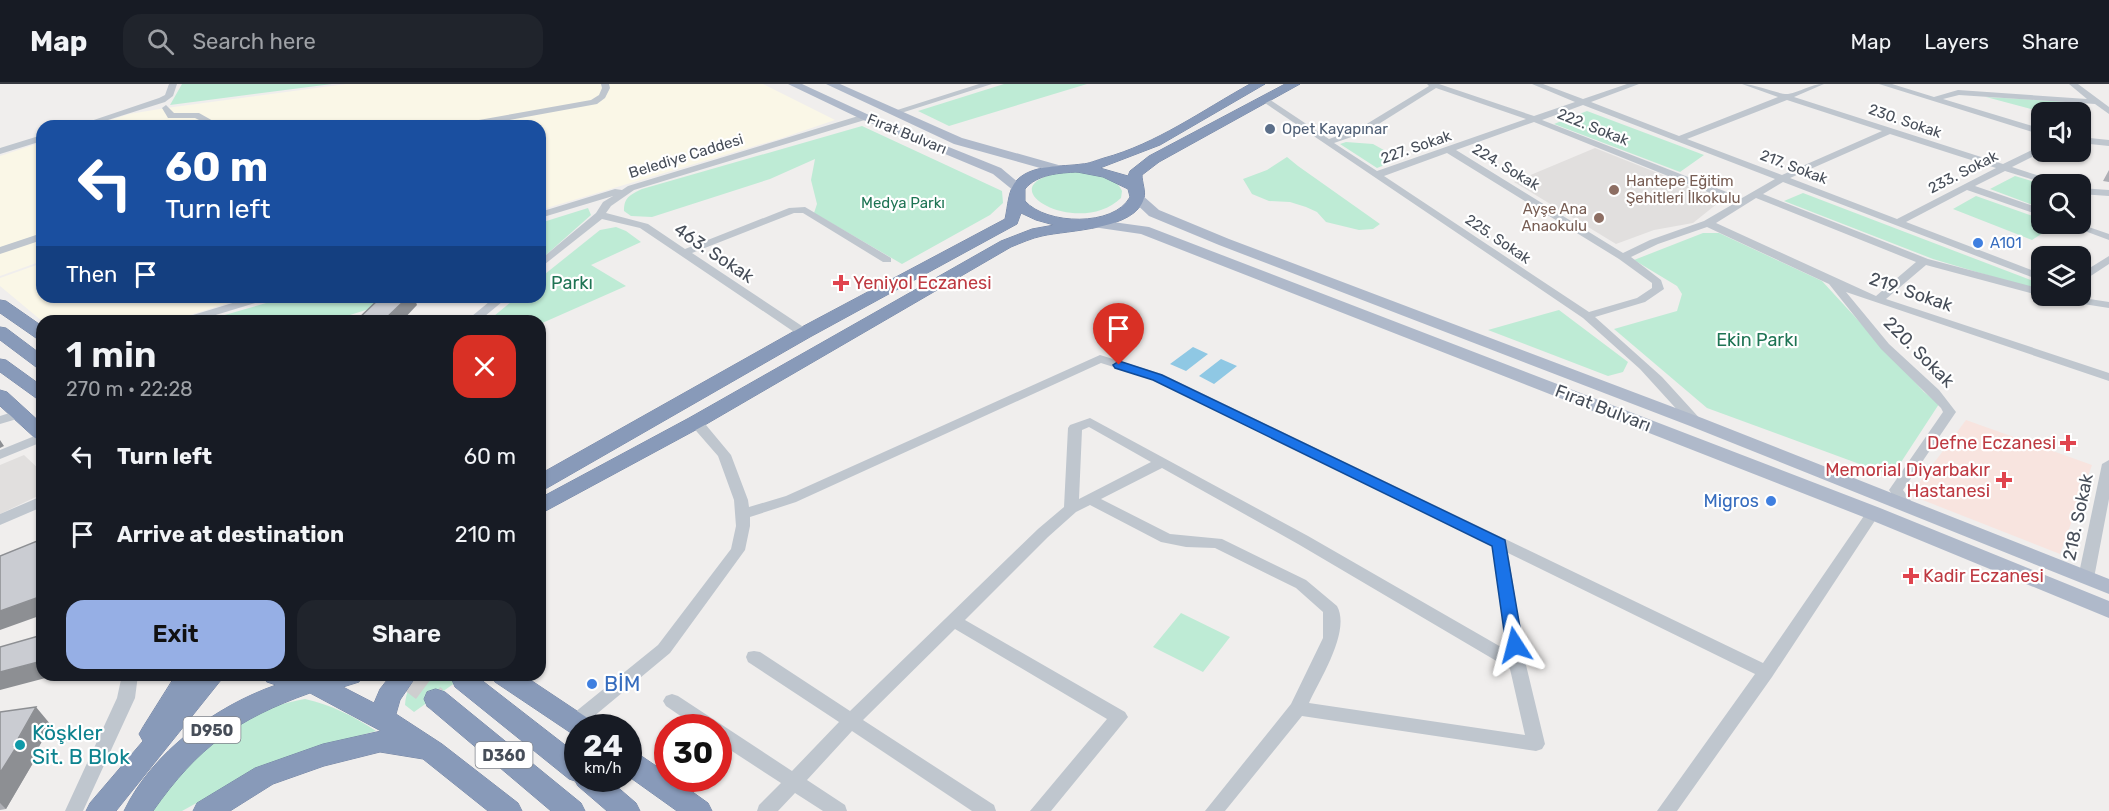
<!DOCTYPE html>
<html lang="en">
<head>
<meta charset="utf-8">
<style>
	body { margin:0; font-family:Rubik,sans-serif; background:#20242c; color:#f1f3f6; height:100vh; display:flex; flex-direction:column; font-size:22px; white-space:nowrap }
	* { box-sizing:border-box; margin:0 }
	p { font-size:20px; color:#9ea1a6 }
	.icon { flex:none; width:33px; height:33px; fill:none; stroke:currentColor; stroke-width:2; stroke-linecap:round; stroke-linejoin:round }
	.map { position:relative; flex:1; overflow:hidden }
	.sheet { position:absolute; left:36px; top:231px; width:510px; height:366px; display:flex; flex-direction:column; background:#171b24; border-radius:18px; box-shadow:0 2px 4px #0004 }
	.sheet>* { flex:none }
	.guide { position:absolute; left:36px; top:36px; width:510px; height:183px; border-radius:18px; box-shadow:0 2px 4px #0004; background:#1a4fa0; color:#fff; overflow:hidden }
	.controls { position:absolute; left:2031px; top:18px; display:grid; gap:12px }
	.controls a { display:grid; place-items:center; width:60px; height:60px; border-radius:12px; background:#171b24; box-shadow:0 2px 4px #0004; font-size:30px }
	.speed { position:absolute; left:564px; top:630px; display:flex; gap:12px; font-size:30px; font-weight:700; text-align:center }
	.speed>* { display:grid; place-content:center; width:78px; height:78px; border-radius:50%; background:#171b24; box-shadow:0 2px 4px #0004; line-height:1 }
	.speed small { font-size:15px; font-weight:400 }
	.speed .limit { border:9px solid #d22; background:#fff; color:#111 }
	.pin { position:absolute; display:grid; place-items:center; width:51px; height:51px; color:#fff; margin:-62px -26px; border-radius:50% 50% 50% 0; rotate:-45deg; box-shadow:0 0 6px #0007 }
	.pin .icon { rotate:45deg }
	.me { position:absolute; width:66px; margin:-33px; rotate:351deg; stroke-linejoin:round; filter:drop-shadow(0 0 4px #0008) }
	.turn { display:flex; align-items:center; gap:21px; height:126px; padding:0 30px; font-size:27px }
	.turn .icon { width:78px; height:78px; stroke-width:2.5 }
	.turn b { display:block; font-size:42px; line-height:51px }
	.then { display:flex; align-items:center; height:57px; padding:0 30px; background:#0003; gap:12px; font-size:22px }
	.round { display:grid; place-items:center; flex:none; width:63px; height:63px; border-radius:18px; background:#20242c }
	.overview { display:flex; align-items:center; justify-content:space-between; height:102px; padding:0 30px }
	h1 { font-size:36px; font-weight:600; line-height:45px }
	.action { display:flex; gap:12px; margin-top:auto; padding:12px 30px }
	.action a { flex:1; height:69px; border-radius:18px; background:#96afe5; color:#111; font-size:24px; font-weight:600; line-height:69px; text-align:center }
	.action a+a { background:#20242c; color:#f1f3f6 }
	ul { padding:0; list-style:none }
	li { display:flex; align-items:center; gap:18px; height:78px; padding:0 30px }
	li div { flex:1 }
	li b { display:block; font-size:22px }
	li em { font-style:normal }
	header { display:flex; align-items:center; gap:36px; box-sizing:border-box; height:84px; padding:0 30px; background:#171b24; border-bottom:2px solid #363941 }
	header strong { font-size:28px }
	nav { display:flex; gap:33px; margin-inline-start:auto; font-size:21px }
	.search { width:420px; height:54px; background:#20242c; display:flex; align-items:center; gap:15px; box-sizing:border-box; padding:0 21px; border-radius:18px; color:#9ea1a6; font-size:22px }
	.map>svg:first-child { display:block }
	.commercial { fill:#faf7e7 }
	.education { fill:#e1dfde }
	.medical { fill:#f8e4df }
	.green { fill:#beebd5 }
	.water { fill:#8fc8e4 }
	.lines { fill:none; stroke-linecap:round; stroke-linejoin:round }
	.highway-tunnel { stroke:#cececf; stroke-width:24; stroke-dasharray:24 12; stroke-linecap:butt }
	.highway-casing { stroke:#7485a4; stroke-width:1 }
	.minor { fill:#bfc6ce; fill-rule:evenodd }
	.major { fill:#afb9ca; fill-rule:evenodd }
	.highway { fill:#889ab9; fill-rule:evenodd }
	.wall { fill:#aeafb5 }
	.shaded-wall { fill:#8d8f93 }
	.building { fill:#caccd2; stroke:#8d8f93; stroke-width:1.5 }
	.route { fill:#1a73e8; stroke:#114b97; stroke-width:1.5 }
	.service-dot { fill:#5c6f8a; stroke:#fff; stroke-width:2 }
	.education-dot { fill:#8d6e63; stroke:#fff; stroke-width:2 }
	.shop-dot { fill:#3f7fe0; stroke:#fff; stroke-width:2 }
	.health-dot { fill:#e0444e; stroke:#fff; stroke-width:2 }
	.culture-dot { fill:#0f9aa8; stroke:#fff; stroke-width:2 }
	.labels { text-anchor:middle; stroke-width:4.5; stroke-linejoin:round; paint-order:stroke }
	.far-street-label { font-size:15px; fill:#474e59; stroke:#fff }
	.far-service-label { font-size:15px; fill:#4e5e75; stroke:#fff; text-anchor:start }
	.far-education-label { font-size:15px; fill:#785e54; stroke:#fff; text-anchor:start }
	.far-park-label { font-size:15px; fill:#1e7454; stroke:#fff }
	.far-shop-label { font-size:15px; fill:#366cbe; stroke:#fff; text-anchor:start }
	.shield { fill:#fff; stroke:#7e838b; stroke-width:1.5 }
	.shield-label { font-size:16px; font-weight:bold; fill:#474e59 }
	.street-label { font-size:18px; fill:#474e59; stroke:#fff }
	.park-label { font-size:18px; fill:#1e7454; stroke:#fff }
	.health-label { font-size:18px; fill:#be3a42; stroke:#fff; text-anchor:start }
	.shop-label { font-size:18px; fill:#366cbe; stroke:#fff; text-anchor:end }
	.near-shop-label { font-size:21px; fill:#366cbe; stroke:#fff; text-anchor:start }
	.near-culture-label { font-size:21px; fill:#0d838f; stroke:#fff; text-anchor:start }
</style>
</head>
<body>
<header>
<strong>Map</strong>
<div class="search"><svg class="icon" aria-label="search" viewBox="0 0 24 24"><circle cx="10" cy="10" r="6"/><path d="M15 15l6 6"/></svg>Search here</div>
<nav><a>Map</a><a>Layers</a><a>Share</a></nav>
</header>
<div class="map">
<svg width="2109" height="727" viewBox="0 0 2109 727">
	<rect width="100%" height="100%" fill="#f0eeed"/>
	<path class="commercial" d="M346,0H763L835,36L782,54L540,126V42H92L129,30L166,24Z
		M42,58V177L0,192V72Z
		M42,179V213L244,214L171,237H42L0,202V194Z"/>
	<path class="education" d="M1595,64L1723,115L1693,139L1654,146L1616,160L1514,98Z
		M24,371L42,388V410L0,430V381Z"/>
	<path class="medical" d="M1966,336L2092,381L2060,470L1910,411Z"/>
	<path class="green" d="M182,0H332L170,21Z
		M1004,0H1087L949,42L918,27Z
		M1986,13L2071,18L2087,29L2031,25Z
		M1587,27L1704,71L1680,88L1554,40Z
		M862,42L1002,107L1003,119L990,131L902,180L814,129L817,120L811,96L815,75L770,95L652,133L631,132L624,127C624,113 630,111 642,105Z
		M1346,58L1373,60L1400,75L1377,84L1340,60Z
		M1287,73L1298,82L1380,140L1373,145L1359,146L1326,138L1317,128L1306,123L1290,118L1269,117L1252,110L1243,95L1267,86Z
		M1073,87C1090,89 1114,89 1122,107L1121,114C1077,157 975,97 1073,87Z
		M2015,92L2042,100L2041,124L1990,105Z
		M1803,109L2041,200V207L1933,175L1784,117Z
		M1976,112L2041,135L2042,140H2057L2032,156L1953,125Z
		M588,124L591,131L546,171L540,173V139Z
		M616,143L626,147L641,158L591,181L626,202L540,240V237H488L517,213H540V194L600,146Z
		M1703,149H1719L1822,197L1924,308L1939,320L1892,392L1707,324L1614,245L1677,227L1682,210L1677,202L1634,176Z
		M287,213H407L331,237H204Z
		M1559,226L1628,278L1623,288L1608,292L1488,246Z
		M1181,529L1230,553L1203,588L1153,563Z
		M422,591H466L414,628L405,621C406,608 410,597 422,591Z
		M305,615C332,621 353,632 376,647L303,668L242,694L182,727H152C178,693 208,653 247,633C265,624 285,619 305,615Z"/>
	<path class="water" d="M1193,263L1208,270L1186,287L1170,280Z
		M1221,275L1237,282L1214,300L1199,292Z"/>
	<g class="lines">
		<path class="highway-tunnel" d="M404,591L436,615"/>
		<defs>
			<path id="highway" d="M1250,0H1265L1160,61L1100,84L1128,92L1130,87L1149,72L1285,0H1300L1159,78L1142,91C1142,98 1146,108 1144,114C1136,146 1068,146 1042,152C1032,154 1021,159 1011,163L703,342L540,430V414L689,334L1001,157L1032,145L1054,141L1036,136L1021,129L1017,140L810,253L547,404L540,406V390L798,245L1005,135C1008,122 1008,105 1017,96C1033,80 1062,83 1082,80C1088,80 1097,76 1104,74C1156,60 1203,26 1250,0ZM1077,88L1103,93L1128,105L1130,113C1114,143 1046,141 1025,117V105C1037,90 1060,89 1077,88Z
				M0,216L6,217L42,242V255L36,254L0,229Z
				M0,243L6,244L42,271V284L36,283L0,256Z
				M0,275L6,276L42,302V316L36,314L0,288Z
				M0,306L7,308L42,340V356L35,354L0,322Z
				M176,591H225L116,727H86L90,719L143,657L139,650L143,643Z
				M264,591H362L359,598L343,603L374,619L380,605L391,591H417L400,616L396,630L442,660L518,719L522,727H488L423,675L380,668L324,682L273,700L230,727H193L197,719L255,684L323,660L381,647L310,609C237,635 198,663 153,727H124C152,668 216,622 276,601L267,598Z
				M454,591H475L578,671V694H607L636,719L640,727H607L578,702L575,697L569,695L455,603L452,596Z
				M492,591H523L592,637L595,644H578V653L574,651L495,598Z
				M436,605L445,608L581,719L585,727H551L427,622L424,615L427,608Z
				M628,666L637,669L668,690V694H673L708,719L712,727H677L628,692Z"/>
		</defs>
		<use href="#highway" class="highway-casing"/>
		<path class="minor" d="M169,0H177L173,12L165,18L89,42H76L159,14L165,11Z
			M601,0H609L610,4L605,14L597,20L476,42H458L462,39L591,16L599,11L602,4Z
			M979,0H992L898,30L891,28Z
			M1427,0H1439L1534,32L1575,18L1532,0H1543L1583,15L1627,0H1639L1591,18L1679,52L1778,13L1742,0C1756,0 1780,11 1788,10C1801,8 1810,0 1824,0L1794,13L2003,80L2042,61V68L2012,83L2058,98L2059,100H2047L2005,87L1975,102L2042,125V132L1967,106L1906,138L2042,190V197L1783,98L1763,110L1928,175L2042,205V212H2046L2038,211L1926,181L1886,215L2109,289V297L1846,208L1889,260L1939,306L1956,328L1903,406L1916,424L1909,429L1904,427L1889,406L1943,328L1941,324L1881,265L1829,200L1707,143L1658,160L1631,173L1661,196L1664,205L1645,218L1595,233L1662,293L1703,338L1696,342L1691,341L1640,285L1583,234L1262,17L1269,15L1329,55L1360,44L1429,2ZM1436,4L1526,35L1377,87L1334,59L1366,48ZM1787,16L1882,47L1782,91L1687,55ZM1583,21L1775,95L1742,114L1542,36ZM1534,38L1735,119L1704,137L1650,156L1623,169L1456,66ZM1890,50L1996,84L1897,135L1790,94ZM1447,69L1619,175L1652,199V204L1637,214L1589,228L1384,92ZM1756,114L1916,178L1876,212L1716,139Z
			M1879,0H1892L1934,13L1958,6L2087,15L2069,0H2078L2109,23V30L2095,20L1959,11L1943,15L2042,45V51Z
			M166,21L174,29H199L222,42H211L195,34H168L162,24Z
			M865,30L869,33L868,35L634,106L611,122L606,129L648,140L685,165L789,124L805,123L891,174V178H883L803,129H794L692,169L808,246L810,249L808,252H800L640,144L602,135L540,184V176L596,129L603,118L613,112L540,134V128L615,105L622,106L628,102Z
			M42,51V57L0,70V64Z
			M2080,53L2109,56V62L2080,59Z
			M2080,104L2109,106V112L2080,110Z
			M2066,140H2080L2109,150V156Z
			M42,149V156L0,170V163Z
			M2109,172V180L2080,199V190Z
			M2045,212H2070L2109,218V224L2051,215Z
			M252,213H270L268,215L196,237H178L180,235Z
			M495,213H508L479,237H466Z
			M1100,271L1162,290L1763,579L1868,426H1878L1880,429L1772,593L1677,727H1657L1755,590L1508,469L1526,581L1545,660L1542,665L1536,667L1302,632L1225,727H1205L1291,620L1323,554V528L1296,504L1215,464L1186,463L1161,458L1090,421L1076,428L1048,453L965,536L1125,628L1128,633L1051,727H1030L1107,635L955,545L863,636L994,721L996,727H972L852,647L807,696L845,721L847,727H823L795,709L778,727H757L759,721L781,699L718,658V644H698L666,622L663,617L666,612L672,610L678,612L792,687L839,638L748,578L746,573L748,568L754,567L760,568L850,627L1038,445L1064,423L1068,344L1070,341L1090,334L1308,452L1508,567L1492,461L1154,296L1101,279L796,418L750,433V442L745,466L670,569L581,643L575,645L569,643L566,638L569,633L658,561L731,465L736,442L734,416L718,372L691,341L689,338L691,335H701L731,371L748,416L749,423L786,412ZM1089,343L1151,378L1079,415L1082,346ZM1162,384L1298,460L1510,585L1525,651L1309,619C1320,595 1351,547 1337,522L1306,496L1222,455L1170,450L1101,415Z
			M22,325L28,329L27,332L0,340V332Z
			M42,349V358L0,375V366Z
			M2109,376V415L2094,494L2091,498H2081L2078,494L2102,380Z
			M42,412V423L0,441V430Z
			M122,591H138L135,614L83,727H65L117,614Z"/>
		<path class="major" d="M788,0H802L869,31L1001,84L1025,104L1024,107H1014L993,90L861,35Z
			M826,0H840L962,54L1062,82L1064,85L1058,89L954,60Z
			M1137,110L1142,111L1159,126L1229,155L1702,334L2109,495V510L1690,342L1219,161L1149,132L1130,114Z
			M1091,135L1149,143L1880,424L2109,517V534L1866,434L1141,150L1086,142L1084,139Z"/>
		<use href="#highway" class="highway"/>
	</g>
	<path class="wall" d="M2109,86V98L2103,97Z
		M0,628L51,641L31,677L33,679L6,725L0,726Z"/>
	<path class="shaded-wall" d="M408,213H414L417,221L402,237H383Z
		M0,356L4,362L0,364Z
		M42,512V531L0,546V527Z
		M42,577V591H57L0,606V588Z
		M36,623L51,641L31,677L33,679L6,725L0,719V689Z"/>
	<path class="building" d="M381,213H408L383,237H356Z
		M42,455V512L0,527V472Z
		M42,551V577L0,588V563Z
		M36,623L14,662H17L0,689V628Z"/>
	<path class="route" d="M1119,277L1162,291L1505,456L1523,561L1520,565L1515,567L1509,565L1506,561L1492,462L1153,296L1115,284L1113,281Z"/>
	<circle class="service-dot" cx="1270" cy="45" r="6"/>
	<g class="education-dot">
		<circle cx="1614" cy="106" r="6"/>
		<circle cx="1599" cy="134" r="6"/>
	</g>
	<g class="shop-dot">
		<circle cx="1978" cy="159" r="6"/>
		<circle cx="1771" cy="417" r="6"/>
		<circle cx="592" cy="600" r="6"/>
	</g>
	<g class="health-dot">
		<path d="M838 190h6v6h6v6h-6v6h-6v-6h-6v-6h6z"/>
		<path d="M2065 350h6v6h6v6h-6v6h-6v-6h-6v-6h6z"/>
		<path d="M2001 387h6v6h6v6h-6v6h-6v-6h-6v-6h6z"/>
		<path d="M1908 483h6v6h6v6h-6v6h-6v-6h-6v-6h6z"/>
	</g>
	<circle class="culture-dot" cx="20" cy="661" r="6"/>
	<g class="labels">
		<g class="far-street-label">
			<text transform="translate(1905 37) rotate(19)" y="5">230. Sokak</text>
			<text transform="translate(1593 43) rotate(22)" y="5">222. Sokak</text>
			<text transform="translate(907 50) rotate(22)" y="5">Fırat Bulvarı</text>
			<text transform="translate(1416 63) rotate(-19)" y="5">227. Sokak</text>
			<text transform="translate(686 72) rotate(-17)" y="5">Belediye Caddesi</text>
			<text transform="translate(1506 83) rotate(31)" y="5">224. Sokak</text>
			<text transform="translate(1794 83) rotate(21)" y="5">217. Sokak</text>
			<text transform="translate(1963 88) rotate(-27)" y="5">233. Sokak</text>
			<text transform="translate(1498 155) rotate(34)" y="5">225. Sokak</text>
		</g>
		<g class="far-service-label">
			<text x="1282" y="50">Opet Kayapınar</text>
		</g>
		<g class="far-education-label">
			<text x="1626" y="102">Hantepe Eğitim<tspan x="1626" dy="17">Şehitleri İlkokulu</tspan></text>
			<text x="1587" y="130" text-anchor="end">Ayşe Ana<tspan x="1587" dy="17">Anaokulu</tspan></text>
		</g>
		<g class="far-park-label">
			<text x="903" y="124">Medya Parkı</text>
		</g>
		<g class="far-shop-label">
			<text x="1990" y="164">A101</text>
		</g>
		<g class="shield">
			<rect x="183.5" y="633" width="57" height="26" rx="4.5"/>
			<rect x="475.5" y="658" width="57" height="26" rx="4.5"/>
		</g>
		<g class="shield-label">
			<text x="212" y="652">D950</text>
			<text x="504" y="677">D360</text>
		</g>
		<g class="street-label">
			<text transform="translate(714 169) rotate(34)" y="6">463. Sokak</text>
			<text transform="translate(1911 208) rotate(19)" y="6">219. Sokak</text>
			<text transform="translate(1919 268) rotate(45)" y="6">220. Sokak</text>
			<text transform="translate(1603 324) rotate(21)" y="6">Fırat Bulvarı</text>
			<text transform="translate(2078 433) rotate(-78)" y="6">218. Sokak</text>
		</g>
		<g class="park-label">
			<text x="572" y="205">Parkı</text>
			<text x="1757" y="262">Ekin Parkı</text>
		</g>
		<g class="health-label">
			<text x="853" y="205">Yeniyol Eczanesi</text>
			<text x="2056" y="365" text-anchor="end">Defne Eczanesi</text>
			<text x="1990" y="392" text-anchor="end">Memorial Diyarbakır<tspan x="1990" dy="21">Hastanesi</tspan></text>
			<text x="1923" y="498">Kadir Eczanesi</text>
		</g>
		<g class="shop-label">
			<text x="1759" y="423">Migros</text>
		</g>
		<g class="near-shop-label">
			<text x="604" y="607">BİM</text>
		</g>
		<g class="near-culture-label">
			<text x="32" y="656">Köşkler<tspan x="32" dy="24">Sit. B Blok</tspan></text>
		</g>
	</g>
</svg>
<div class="controls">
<a><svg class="icon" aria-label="sound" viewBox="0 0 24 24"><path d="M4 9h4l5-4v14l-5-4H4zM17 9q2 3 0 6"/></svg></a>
<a><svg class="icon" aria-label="search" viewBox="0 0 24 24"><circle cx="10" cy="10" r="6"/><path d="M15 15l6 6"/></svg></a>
<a><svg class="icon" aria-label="layers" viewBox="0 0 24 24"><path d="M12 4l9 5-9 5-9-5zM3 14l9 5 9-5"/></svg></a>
</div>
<div class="speed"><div>24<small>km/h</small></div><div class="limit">30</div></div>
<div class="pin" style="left:1119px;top:281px;background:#d93025"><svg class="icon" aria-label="arrive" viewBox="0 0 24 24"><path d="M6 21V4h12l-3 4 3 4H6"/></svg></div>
<svg class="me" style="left:1515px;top:561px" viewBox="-20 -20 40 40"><path d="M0-17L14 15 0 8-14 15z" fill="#1a73e8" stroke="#fff" stroke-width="4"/></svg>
<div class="guide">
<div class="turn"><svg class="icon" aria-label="left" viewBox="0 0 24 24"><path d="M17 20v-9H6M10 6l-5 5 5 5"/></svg><div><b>60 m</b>Turn left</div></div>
<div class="then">Then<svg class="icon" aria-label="arrive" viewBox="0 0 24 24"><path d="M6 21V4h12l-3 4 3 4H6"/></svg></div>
</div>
<section class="sheet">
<div class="overview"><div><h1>1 min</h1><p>270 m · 22:28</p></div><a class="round" style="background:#d93025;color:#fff"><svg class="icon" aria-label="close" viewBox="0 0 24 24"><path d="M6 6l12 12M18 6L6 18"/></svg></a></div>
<ul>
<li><svg class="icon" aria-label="left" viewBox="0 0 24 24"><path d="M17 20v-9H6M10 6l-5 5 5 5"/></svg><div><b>Turn left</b></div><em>60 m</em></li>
<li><svg class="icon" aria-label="arrive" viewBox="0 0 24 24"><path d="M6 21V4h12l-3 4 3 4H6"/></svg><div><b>Arrive at destination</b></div><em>210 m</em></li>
</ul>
<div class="action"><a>Exit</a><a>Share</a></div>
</section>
</div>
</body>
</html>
